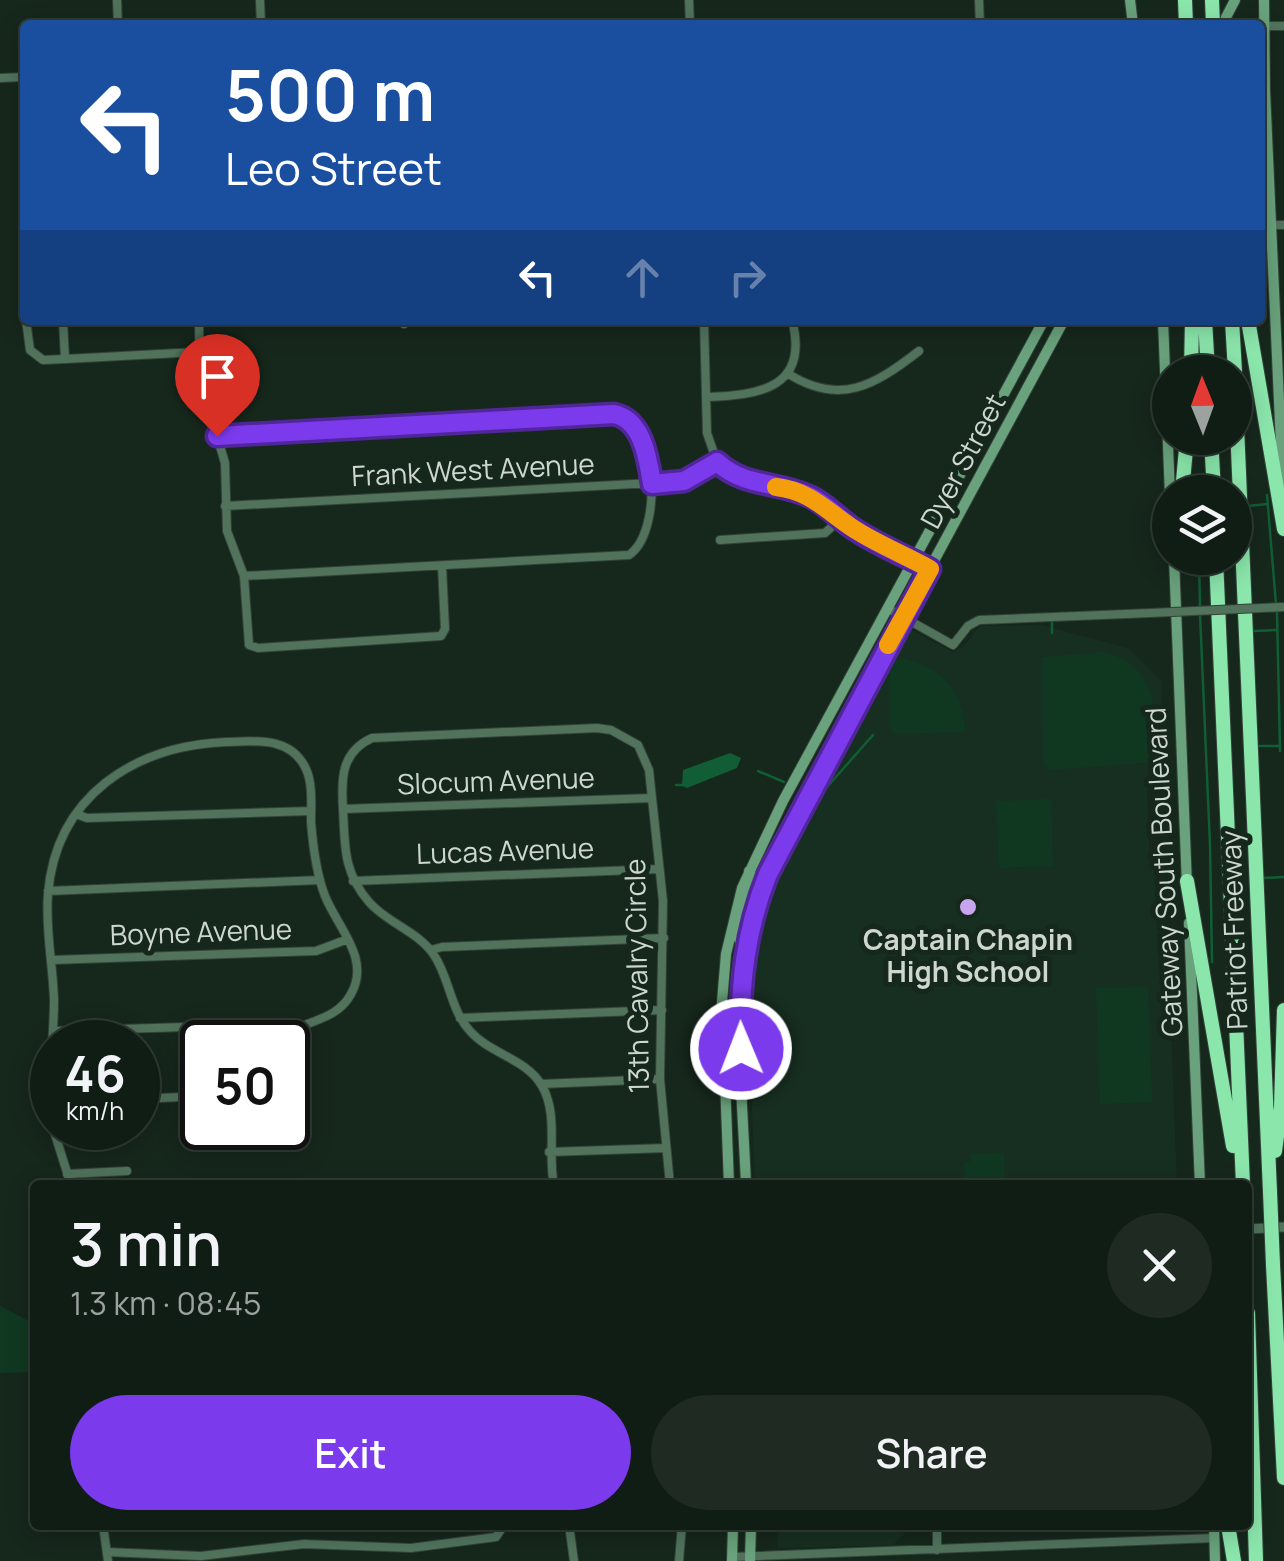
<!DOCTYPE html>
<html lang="en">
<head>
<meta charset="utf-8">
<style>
	body { margin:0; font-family:Manrope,sans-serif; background:#1e2a22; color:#f1f3f6; height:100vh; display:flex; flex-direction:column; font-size:38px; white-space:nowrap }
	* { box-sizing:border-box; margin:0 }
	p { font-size:32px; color:#9ca2a0 }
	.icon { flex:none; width:55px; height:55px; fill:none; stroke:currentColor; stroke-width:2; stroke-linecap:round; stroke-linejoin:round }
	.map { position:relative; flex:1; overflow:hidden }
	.sheet { position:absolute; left:30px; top:1180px; width:1222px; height:350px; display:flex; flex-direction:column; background:#101d15; border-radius:10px; box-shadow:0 5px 25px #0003,0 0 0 2px #303b34 }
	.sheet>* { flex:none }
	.hud { position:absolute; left:20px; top:20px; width:1245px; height:305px; border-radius:10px; box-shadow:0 5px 25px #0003,0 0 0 2px #303b34; background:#1a4fa0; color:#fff; overflow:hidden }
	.needle { width:65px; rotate:359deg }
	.buttons { position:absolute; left:1152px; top:355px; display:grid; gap:20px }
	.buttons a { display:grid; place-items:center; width:100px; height:100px; border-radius:50%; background:#101d15; box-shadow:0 5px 25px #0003,0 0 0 2px #303b34; font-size:50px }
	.speed { position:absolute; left:30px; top:1020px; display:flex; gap:20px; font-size:50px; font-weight:700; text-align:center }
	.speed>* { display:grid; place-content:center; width:130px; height:130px; border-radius:50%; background:#101d15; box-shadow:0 5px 25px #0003,0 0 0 2px #303b34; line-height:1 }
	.speed small { font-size:25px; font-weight:400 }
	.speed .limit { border:5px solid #111; border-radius:15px; background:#fff; color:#111 }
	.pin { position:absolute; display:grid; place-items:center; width:85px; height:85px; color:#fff; margin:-102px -42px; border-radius:50% 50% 50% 0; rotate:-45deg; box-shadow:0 0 10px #0007 }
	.pin .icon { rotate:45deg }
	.me { position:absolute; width:110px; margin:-55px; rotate:359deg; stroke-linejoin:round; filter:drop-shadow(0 0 8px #0008) }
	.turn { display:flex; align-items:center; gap:35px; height:210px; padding:0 40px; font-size:45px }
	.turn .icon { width:130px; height:130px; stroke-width:2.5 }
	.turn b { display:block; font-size:70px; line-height:85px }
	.lanes { display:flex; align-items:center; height:95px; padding:0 40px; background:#0003; justify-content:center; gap:50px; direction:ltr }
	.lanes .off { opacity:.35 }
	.round { display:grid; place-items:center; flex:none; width:105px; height:105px; border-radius:52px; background:#1e2a22 }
	.overview { display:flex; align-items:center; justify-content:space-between; height:170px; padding:0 40px }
	h1 { font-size:60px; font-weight:600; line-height:75px }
	.primary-button { display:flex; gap:20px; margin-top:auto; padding:20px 40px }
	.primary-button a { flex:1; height:115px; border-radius:60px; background:#7c3aed; color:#fff; font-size:40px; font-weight:600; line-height:115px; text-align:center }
	.primary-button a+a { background:#1e2a22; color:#f1f3f6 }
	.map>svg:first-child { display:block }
	.built { fill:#172f20 }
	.green { fill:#103821 }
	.water { fill:#115d35 }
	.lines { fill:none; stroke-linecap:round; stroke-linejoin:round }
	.stream { stroke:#115d35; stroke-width:2.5 }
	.minor-casing { stroke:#334339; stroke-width:10 }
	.tertiary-casing { stroke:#334339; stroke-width:11 }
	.secondary-casing { stroke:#334339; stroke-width:12 }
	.motorway-casing { stroke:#334339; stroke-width:16 }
	.minor { stroke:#51735c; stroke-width:8 }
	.tertiary { stroke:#51735c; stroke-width:9 }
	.secondary { stroke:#69a27c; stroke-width:10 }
	.motorway { stroke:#8be6ac; stroke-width:14 }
	.minor-bridge-casing { stroke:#334339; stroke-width:10; stroke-linecap:butt }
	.motorway-bridge-casing { stroke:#334339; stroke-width:16; stroke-linecap:butt }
	.minor-bridge { stroke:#51735c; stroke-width:8 }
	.motorway-bridge { stroke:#8be6ac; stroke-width:14 }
	.route-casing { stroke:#51269a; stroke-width:25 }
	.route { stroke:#7c3aed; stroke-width:18 }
	.slow { stroke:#f59e0b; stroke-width:18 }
	.poi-dot { fill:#c7a6ef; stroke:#16271c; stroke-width:4 }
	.labels { text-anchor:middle; stroke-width:10; stroke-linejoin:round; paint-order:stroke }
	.street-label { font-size:28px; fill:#cdd7d0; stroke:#16271c }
	.poi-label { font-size:28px; font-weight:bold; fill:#cdd7d0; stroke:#16271c }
</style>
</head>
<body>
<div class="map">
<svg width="1284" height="1561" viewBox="0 0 1284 1561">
	<rect width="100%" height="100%" fill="#16271c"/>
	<path class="built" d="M1041,625L1128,648L1162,682L1159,788L1147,790L1150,866L1165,867L1177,1185H755L748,1011L752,953L764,911L771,903L768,897L809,807L907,627L952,652L963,647L980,626Z
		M778,1525H913L893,1545L778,1548Z"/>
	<path class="green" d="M1104,652C1161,667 1155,714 1156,762L1051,770L1043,763L1042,657Z
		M904,659C942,667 964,693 965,732L895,734L890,729V660Z
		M1051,799L1053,866L999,868L996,801Z
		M1148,987L1152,1102L1100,1104L1096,988Z
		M1004,1153L1005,1185H965L964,1162H971V1154Z
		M0,1306L35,1324V1372L0,1373Z"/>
	<path class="water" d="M730,753L741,758L737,768L687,788L682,786L683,770Z"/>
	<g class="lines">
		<path class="stream" d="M1267,495L1276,604
			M1247,506L1268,504
			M1199,558L1200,606
			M1277,612L1280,751
			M1200,614L1210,845L1212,962
			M1254,631L1276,630
			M1052,633V620
			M1257,746H1279
			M758,771L784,782
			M676,785H682
			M812,798L820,795L873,735
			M1263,878L1284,877"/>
		<defs>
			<path id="minor" d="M117,0L118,25
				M260,0L261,25
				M689,0L690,25
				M979,0L980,25
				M1265,26H1284
				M0,78L25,77
				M1272,225H1284
				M25,312L30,350L43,360L65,359L63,320
				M199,320L200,402L217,436L225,463L227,531L244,576L249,645L258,648L441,636L445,629L442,566
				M704,320L707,433L717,462L736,477L751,482L786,488L815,498L856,531L930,569
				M404,324L405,320
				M65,359L197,352
				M787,373C840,407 875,385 919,351
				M707,397C758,395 810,389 792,320
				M217,436L614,414C659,422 663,532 629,555L244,576
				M225,506L671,482L684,481L717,462
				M720,540L825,533L840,519
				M887,608L953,645L968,626L979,620L1150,613
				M343,809L652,798
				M76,814L87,818L311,811
				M353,881L659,869
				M48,891L320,880
				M431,950L442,947L664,938
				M52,960L316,951L348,939
				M460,1018L662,1010
				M54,1031L219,1026L242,1030L264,1042
				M541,1084L660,1079
				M138,1099L202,1096
				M52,1121C47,1081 54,1041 54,1000C53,965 45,929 48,894C56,796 134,746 226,742C255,741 291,736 306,769C313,784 311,806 311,822C313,847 316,873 325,896C338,928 371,959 351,994C335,1024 299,1019 277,1042
				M53,1128L71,1185
				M549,1152L666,1148
				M67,1174L127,1171
				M554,1185C547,1154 559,1115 542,1086C527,1059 490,1054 470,1031C450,1009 450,979 434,955C418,931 387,923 369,902C343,872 345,846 343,809C341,779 341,752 372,738L597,728L611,730L638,745L649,770L663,901L660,1079L670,1185
				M103,1525L108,1561
				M569,1525L574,1561
				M937,1525V1550
				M107,1552L201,1556L304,1544L411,1548L496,1537L504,1525
				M732,1557L1214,1538
				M679,1561L682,1525"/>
			<path id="tertiary" d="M1248,1229L1284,1227"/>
			<path id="secondary" d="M1130,0L1133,25
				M1264,0L1265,90L1283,490
				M1222,25L1235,0
				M1163,320L1170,496
				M1174,558L1187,886
				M1189,923L1200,1185
				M745,949L738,937L754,879L749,871
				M729,1185L722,1002L726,954L742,888L783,801L1044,320
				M746,1185C741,1060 725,962 781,844L1064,320
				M1214,1525L1215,1561
				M732,1561L733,1525
				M750,1561L751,1525"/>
			<path id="motorway" d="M1185,0L1186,25
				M1205,320L1208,372
				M1232,320L1235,372
				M1248,320L1284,529
				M1191,372L1192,320
				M1235,380L1270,1192
				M1211,438L1214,492
				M1182,492L1187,438
				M1216,558L1243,1185
				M1174,559V558
				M1187,881L1233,1146
				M1275,1151L1281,1107L1284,1010
				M1273,1265L1284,1478
				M1248,1313L1256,1561
				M1228,1525L1234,1561"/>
		</defs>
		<use href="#minor" class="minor-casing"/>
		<use href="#tertiary" class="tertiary-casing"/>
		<use href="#secondary" class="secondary-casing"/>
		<use href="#motorway" class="motorway-casing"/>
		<use href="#minor" class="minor"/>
		<use href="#tertiary" class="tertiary"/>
		<use href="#secondary" class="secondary"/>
		<use href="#motorway" class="motorway"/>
		<defs>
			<path id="minor-bridge" d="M1150,613L1284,607"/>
			<path id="motorway-bridge" d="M1212,0L1213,25
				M1270,1192L1273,1265"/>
		</defs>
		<use href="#minor-bridge" class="minor-bridge-casing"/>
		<use href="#motorway-bridge" class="motorway-bridge-casing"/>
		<use href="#minor-bridge" class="minor-bridge"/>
		<use href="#motorway-bridge" class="motorway-bridge"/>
	</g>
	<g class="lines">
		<defs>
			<path id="route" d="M217,436L614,414C643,420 648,459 652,484L684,481L717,462C745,488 779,481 811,497C827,505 839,519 854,529C878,545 905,556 930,569L768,874C745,931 739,987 741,1049"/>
		</defs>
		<use href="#route" class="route-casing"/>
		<use href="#route" class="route"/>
		<path class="slow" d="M776,487C813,491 830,515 859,532C882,546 907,556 930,569L888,645"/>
	</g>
	<circle class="poi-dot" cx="968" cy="907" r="10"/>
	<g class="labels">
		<g class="street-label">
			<text transform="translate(963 461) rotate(-62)" y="10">Dyer Street</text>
			<text transform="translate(473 470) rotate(-3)" y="10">Frank West Avenue</text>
			<text transform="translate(496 781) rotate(-2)" y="10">Slocum Avenue</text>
			<text transform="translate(505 851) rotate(-2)" y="10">Lucas Avenue</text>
			<text transform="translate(1164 872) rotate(-93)" y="10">Gateway South Boulevard</text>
			<text transform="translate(1234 930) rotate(-92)" y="10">Patriot Freeway</text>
			<text transform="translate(201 932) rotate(-2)" y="10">Boyne Avenue</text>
			<text transform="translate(637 976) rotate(-91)" y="10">13th Cavalry Circle</text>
		</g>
		<g class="poi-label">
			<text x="968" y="950">Captain Chapin<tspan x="968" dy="32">High School</tspan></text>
		</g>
	</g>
</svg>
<div class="buttons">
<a><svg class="needle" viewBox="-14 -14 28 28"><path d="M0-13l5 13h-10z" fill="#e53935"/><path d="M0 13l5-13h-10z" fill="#9ca2a0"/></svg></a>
<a><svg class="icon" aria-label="layers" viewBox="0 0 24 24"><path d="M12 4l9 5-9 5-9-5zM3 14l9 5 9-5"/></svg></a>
</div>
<div class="speed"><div>46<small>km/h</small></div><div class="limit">50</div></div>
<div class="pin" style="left:217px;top:436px;background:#d93025"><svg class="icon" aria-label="arrive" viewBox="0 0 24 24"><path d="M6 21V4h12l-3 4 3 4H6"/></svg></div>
<svg class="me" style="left:741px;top:1049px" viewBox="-20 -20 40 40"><circle r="17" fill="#7c3aed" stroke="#fff" stroke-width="3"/><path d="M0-11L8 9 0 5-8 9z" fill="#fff"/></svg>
<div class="hud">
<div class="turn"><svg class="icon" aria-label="left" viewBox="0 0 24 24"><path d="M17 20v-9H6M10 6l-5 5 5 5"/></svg><div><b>500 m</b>Leo Street</div></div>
<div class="lanes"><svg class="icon" aria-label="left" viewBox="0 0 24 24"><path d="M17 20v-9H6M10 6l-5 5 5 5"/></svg><svg class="icon off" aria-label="ahead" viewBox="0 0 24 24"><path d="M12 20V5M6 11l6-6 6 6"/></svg><svg class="icon off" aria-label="right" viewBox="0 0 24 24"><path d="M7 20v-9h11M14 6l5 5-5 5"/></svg></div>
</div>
<section class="sheet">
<div class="overview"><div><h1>3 min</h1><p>1.3 km · 08:45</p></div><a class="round"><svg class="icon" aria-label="close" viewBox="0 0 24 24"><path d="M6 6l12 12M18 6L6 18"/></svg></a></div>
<div class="primary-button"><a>Exit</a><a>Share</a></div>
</section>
</div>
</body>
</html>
